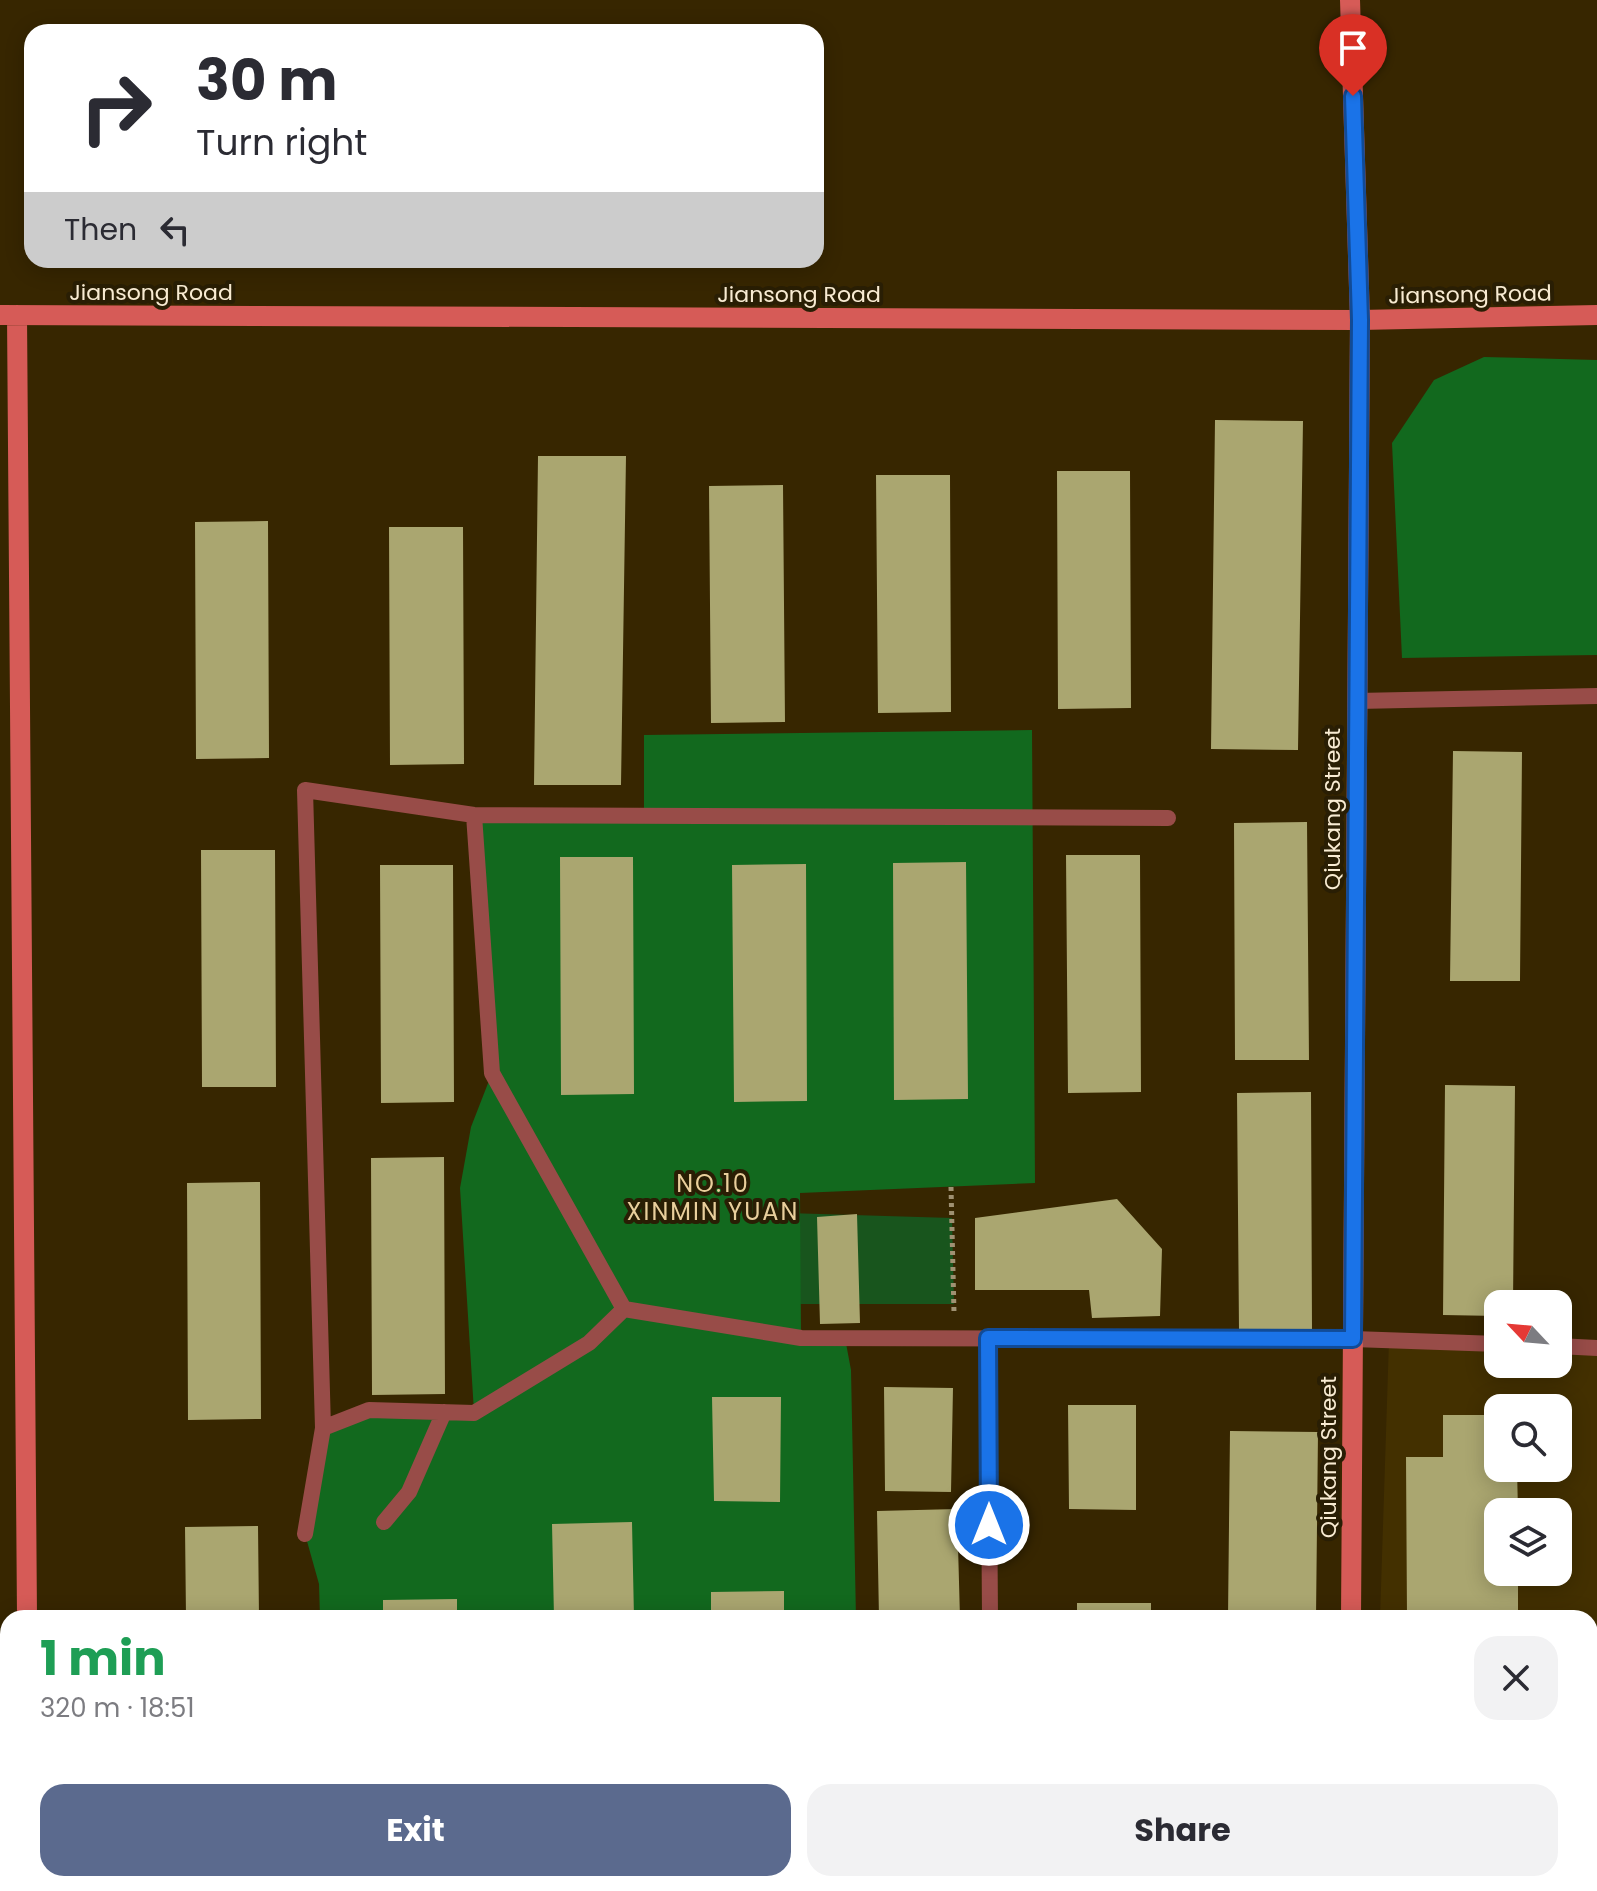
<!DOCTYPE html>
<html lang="en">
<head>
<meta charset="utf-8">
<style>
	body { margin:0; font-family:Poppins,sans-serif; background:#f2f2f3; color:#2b2b33; height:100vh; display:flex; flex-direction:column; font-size:30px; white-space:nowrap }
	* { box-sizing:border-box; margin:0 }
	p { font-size:26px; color:#7c7c81 }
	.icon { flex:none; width:44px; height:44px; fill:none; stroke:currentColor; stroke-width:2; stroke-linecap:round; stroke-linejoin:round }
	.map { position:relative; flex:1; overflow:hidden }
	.sheet { position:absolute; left:0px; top:1610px; width:1598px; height:282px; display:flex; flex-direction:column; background:#fff; border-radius:24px 24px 0 0; box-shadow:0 4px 20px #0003 }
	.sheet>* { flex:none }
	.hud { position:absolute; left:24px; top:24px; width:800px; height:244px; border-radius:24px; box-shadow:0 4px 20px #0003; background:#fff; color:#2b2b33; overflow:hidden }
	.needle { width:52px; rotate:296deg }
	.buttons { position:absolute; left:1484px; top:1290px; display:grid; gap:16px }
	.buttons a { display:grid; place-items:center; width:88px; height:88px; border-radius:16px; background:#fff; box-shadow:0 4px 20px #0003; font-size:40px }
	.pin { position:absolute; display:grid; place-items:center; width:68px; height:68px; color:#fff; margin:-82px -34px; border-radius:50% 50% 50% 0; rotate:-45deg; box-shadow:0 0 8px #0007 }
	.pin .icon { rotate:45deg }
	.me { position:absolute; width:88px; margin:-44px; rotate:0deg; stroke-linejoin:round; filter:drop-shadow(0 0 6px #0008) }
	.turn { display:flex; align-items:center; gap:28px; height:168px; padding:0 40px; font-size:36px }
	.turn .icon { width:104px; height:104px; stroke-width:2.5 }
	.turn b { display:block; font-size:56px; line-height:68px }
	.then { display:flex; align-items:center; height:76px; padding:0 40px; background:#0003; gap:16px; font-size:30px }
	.round { display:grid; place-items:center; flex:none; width:84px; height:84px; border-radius:24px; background:#f2f2f3 }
	.overview { display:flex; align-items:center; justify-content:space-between; height:136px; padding:0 40px }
	h1 { font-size:48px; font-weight:700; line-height:60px; color:#1e9e55 }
	.cta { display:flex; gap:16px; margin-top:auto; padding:16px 40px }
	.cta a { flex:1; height:92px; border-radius:24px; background:#5b6a8e; color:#fff; font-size:32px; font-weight:700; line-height:92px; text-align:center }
	.cta a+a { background:#f2f2f3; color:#2b2b33 }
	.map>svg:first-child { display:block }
	.built { fill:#433000; fill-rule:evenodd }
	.green { fill:#18551d }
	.forest { fill:#12691e }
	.building { fill:#aaa670 }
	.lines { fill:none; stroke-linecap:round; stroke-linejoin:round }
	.path { stroke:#9f9172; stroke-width:5; stroke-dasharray:4 4; stroke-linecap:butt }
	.lane { stroke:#984c48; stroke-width:16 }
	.secondary { stroke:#d65b57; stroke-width:20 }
	.route-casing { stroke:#114b97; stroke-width:20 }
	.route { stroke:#1a73e8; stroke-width:14 }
	.labels { text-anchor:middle; stroke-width:8; stroke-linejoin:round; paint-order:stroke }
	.street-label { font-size:22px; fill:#f8ebd2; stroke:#291e04 }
	.neighbourhood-label { font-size:24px; letter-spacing:2px; fill:#e9cf9c; stroke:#291e04 }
</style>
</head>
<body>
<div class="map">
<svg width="1597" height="1891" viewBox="0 0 1597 1891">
	<rect width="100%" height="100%" fill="#372600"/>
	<path class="built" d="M1389,1340L1498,1344V1364H1558V1346L1597,1348V1891H1434L1427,1884H1590V1618H1380ZM1498,1408H1558V1468H1498ZM1498,1512H1558V1572H1498Z"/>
	<path class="green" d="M752,1212L952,1218L954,1304H703Z"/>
	<path class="forest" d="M1484,357L1597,360V655L1402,658L1392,443L1434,380Z
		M1032,730L1035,1183L800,1193L801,1338H845L851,1370L856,1618H320L319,1584L305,1534L323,1428L369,1410L474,1412L460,1188L471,1127L492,1073L474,815L644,816V735Z"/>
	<path class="building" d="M1215,420L1303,421L1298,750L1211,749Z
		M538,456H626L621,785H534Z
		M1057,471H1130L1131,708L1058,709Z
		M876,475H950L951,712L878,713Z
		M783,485L785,722L711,723L709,486Z
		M268,521L269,758L196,759L195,522Z
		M389,527H463L464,764L390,765Z
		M1453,751L1522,752L1520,981H1450Z
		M1307,822L1309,1060H1235L1234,823Z
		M201,850H275L276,1087H202Z
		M1066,855H1140L1141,1092L1068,1093Z
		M560,857H633L634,1094L561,1095Z
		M966,862L968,1099L894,1100L893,863Z
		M806,864L807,1101L734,1102L732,865Z
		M380,865H453L454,1102L381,1103Z
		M1445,1085L1515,1086L1513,1304H1498V1316L1443,1315Z
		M1311,1092L1312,1330L1239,1331L1237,1093Z
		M444,1157L445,1394L372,1395L371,1158Z
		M260,1182L261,1419L188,1420L187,1183Z
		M1117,1199L1162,1249L1160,1316L1092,1318L1089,1290H975V1218Z
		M857,1214L860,1323L820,1324L817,1217Z
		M884,1387L953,1388L951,1492L885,1491Z
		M712,1397H781L780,1502L714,1501Z
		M1068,1405H1136V1510L1069,1509Z
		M1443,1415H1498V1468H1517L1518,1512H1498V1572H1518V1618H1407L1406,1457H1443Z
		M1230,1431L1318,1432L1316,1618H1228Z
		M957,1509L960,1618H879L877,1511Z
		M632,1522L634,1618H554L552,1524Z
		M258,1526L259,1618H186L185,1527Z
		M784,1591V1618H711V1592Z
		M457,1599V1618H383V1600Z
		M1077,1603H1151V1618H1077Z"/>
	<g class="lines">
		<path class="path" d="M951,1187L954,1313"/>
		<path class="lane" d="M1357,701L1597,696
			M474,815L492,1073L624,1309L801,1338L1353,1339L1498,1344
			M988,1338L990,1618
			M1558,1346L1597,1348
			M323,1428L305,790L474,815L1168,818
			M384,1522L409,1492L444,1412
			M305,1534L323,1428L369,1410L474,1413L589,1343L624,1309"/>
		<path class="secondary" d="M1350,0L1360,320L1351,1618
			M0,315L1360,320L1597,315
			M17,315L27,1618
			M29,1884V1891
			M1350,1891V1884"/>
	</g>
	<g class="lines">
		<defs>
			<path id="route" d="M989,1525L988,1338L1353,1339L1360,320L1353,96"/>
		</defs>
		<use href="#route" class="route-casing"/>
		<use href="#route" class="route"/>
	</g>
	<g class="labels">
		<g class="street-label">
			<text x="151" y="300">Jiansong Road</text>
			<text x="799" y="302">Jiansong Road</text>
			<text transform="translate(1470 294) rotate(-1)" y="8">Jiansong Road</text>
			<text transform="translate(1332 809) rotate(-90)" y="8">Qiukang Street</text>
			<text transform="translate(1328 1457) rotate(-90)" y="8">Qiukang Street</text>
		</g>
		<g class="neighbourhood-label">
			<text x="713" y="1192">NO.10<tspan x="713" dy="28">XINMIN YUAN</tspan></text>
		</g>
	</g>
</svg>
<div class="buttons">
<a><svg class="needle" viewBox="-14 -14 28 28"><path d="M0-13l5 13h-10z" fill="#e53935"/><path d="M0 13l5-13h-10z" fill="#7c7c81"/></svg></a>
<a><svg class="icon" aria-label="search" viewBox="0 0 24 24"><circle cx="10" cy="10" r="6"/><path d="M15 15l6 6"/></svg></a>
<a><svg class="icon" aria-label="layers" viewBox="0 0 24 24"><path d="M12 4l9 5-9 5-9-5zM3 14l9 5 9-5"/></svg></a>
</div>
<div class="pin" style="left:1353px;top:96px;background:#d93025"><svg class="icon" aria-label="arrive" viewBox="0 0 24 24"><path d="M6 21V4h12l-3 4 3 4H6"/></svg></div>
<svg class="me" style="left:989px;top:1525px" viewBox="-20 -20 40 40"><circle r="17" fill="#1a73e8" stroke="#fff" stroke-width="3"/><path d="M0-11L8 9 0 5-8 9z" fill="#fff"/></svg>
<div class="hud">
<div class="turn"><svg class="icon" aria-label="right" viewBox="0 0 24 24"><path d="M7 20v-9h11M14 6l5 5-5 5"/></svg><div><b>30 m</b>Turn right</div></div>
<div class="then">Then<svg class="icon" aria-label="left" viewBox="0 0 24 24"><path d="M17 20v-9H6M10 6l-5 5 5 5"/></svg></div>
</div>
<section class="sheet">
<div class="overview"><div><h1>1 min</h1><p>320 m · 18:51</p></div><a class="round"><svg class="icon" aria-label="close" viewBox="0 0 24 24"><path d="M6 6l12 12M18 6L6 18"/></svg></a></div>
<div class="cta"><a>Exit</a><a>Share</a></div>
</section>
</div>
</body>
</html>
